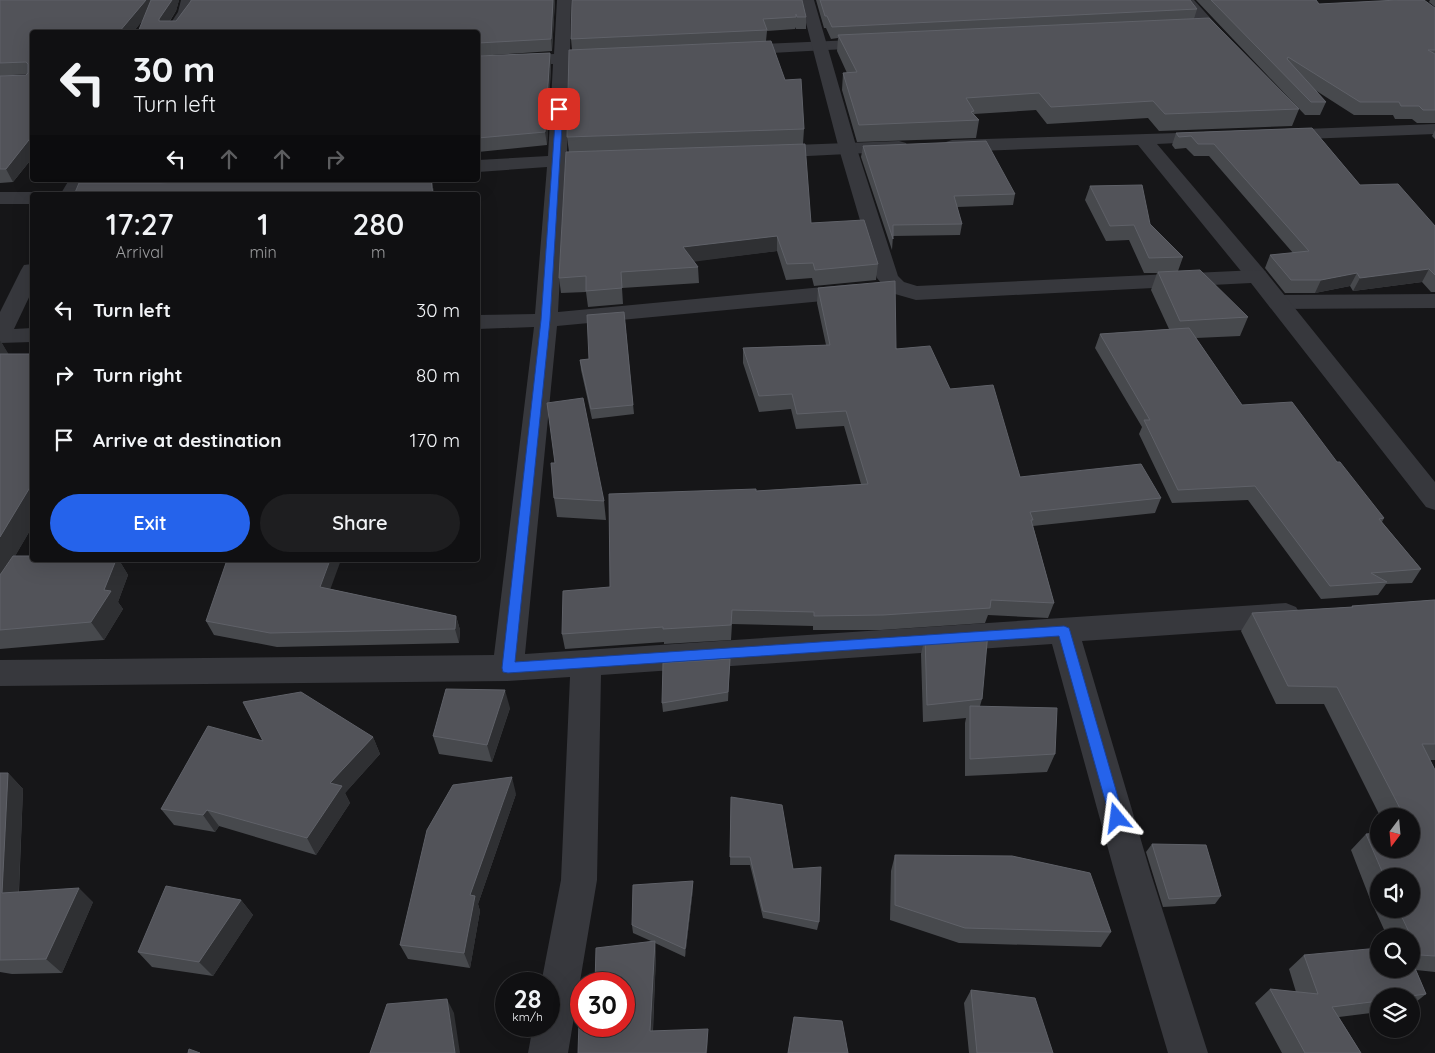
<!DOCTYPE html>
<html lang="en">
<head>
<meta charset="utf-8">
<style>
	body { margin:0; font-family:Quicksand,sans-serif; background:#1e1e20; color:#f1f3f6; height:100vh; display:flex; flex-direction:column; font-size:19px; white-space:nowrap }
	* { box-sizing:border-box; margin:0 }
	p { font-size:16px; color:#9c9d9f }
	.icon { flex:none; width:28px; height:28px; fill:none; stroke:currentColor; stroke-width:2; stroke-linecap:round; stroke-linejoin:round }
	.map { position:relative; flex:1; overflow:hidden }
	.drawer { position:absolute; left:30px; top:192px; width:450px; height:370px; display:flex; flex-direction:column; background:#101012; border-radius:5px; box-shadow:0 5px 20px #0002,0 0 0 1px #303032 }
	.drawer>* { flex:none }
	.banner { position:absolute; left:30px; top:30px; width:450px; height:152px; border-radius:5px; box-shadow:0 5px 20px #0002,0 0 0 1px #303032; background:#101012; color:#f1f3f6; overflow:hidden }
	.needle { width:32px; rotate:196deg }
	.tools { position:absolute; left:1370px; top:808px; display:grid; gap:10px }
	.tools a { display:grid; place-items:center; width:50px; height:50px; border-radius:50%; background:#101012; box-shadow:0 5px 20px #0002,0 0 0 1px #303032; font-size:25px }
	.speed { position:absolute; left:495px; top:972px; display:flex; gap:10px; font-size:25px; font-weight:700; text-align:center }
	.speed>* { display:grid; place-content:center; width:65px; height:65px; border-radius:50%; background:#101012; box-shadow:0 5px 20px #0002,0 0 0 1px #303032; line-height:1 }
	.speed small { font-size:12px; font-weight:400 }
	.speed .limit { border:8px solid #d22; background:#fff; color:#111 }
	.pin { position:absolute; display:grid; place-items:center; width:42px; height:42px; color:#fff; margin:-21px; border-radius:10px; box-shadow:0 2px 8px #0006 }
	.me { position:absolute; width:55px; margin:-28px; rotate:344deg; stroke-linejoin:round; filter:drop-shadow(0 0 4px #0008) }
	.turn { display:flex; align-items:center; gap:18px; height:105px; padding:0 20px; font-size:22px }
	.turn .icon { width:65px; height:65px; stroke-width:2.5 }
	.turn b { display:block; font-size:35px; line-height:42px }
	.lanes { display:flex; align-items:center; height:48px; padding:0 20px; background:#0003; justify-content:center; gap:25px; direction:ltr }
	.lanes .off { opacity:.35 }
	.eta { display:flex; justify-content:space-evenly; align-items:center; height:85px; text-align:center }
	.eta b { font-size:30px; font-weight:600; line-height:35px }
	.button { display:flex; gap:10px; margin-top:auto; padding:10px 20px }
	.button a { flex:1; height:58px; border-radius:30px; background:#2563eb; color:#fff; font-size:20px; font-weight:600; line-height:58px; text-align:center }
	.button a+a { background:#1e1e20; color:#f1f3f6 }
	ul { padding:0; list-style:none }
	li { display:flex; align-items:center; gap:15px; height:65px; padding:0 20px }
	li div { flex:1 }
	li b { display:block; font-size:19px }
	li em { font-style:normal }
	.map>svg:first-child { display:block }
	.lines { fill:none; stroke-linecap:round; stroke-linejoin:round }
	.minor { fill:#37383d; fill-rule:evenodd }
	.tertiary { fill:#37383d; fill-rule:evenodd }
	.wall { fill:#47494d; fill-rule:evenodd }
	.shaded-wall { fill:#2f3033 }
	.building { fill:#525359; stroke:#5f6168 }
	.route { fill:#2563eb; stroke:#184099 }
</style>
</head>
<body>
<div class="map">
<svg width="1435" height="1053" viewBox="0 0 1435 1053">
	<rect width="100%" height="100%" fill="#161618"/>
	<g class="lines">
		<path class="minor" d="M181,0H195L194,12L179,32H165L178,12Z
			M557,0H571L570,54L606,52L612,54L614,57L612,60L606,62L569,63L567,155L604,152L611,154L613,158L611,162L566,166L558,312L855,284L863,286L866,291L863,296L855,298L557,326L525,654L1286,603L1296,607L1301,615L1296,623L1286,627L1082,641L1151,874L1208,1053H1168L1115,874L1052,644L601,675L597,880L568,1053H528L533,1026H549V984H541L561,880L570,677L508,681L0,686V660L494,655L534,327L478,329V315L535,314L547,167L478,172V160L548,156L553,64L478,67V57L554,54Z
			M1179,0H1194L1233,43L1235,46L1233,49H1221Z
			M876,39L882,41L884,44L882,47L736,55L730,53L728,50L730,47L736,45Z
			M1435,124V134L1279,140L1273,139L1270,135L1273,131L1279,130Z
			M1211,132L1217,133L1220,137L1217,141L1157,144L1265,271L1268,276L1265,281L1257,282L1249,281L1138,145L952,152L946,150L943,146L946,142L952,140Z
			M899,141L906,143L908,147L906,151L769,158L762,156L760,152L762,148L769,146Z
			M69,180H89L80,195H60Z
			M0,192H32L40,195H32V204H0Z
			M32,264V291L14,329L32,328V342L0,343V312L21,270L24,265Z
			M1435,294V308L1278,309L1270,307L1267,302L1270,297L1278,295Z"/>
		<path class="tertiary" d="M800,0H814L857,149L898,276L904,282L917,286L1257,270L1265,271L1435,482V510L1426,507L1251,283L916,300L888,292L877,278L839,149Z"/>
	</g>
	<path class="wall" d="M0,0H179L176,11L170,21H176L191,1V0H555L552,51L478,56V32L142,21L13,182L0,183V76L26,75L27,74L0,76Z
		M572,0L806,17V29H796L795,27V29L767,31L766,41L785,80L804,129L803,144L811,223L878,264L876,280L814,286L812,278L786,280L777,251L694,261L698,267L699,283L622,288L623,304L588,307L586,292L561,293L559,278L569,152L567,137L572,50L571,39Z
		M816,0H1190L1197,9L1194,19L1299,109L1292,126L1159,131L1148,118L1047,124L1036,110L974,114L979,120L976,138L857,142L842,90L843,73H847L837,51L838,38L831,39L826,28H824Z
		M1196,0H1316L1319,4L1435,8V123H1417L1412,119H1395L1393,115H1354L1315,90L1326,102L1320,115H1305Z
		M1430,0H1435V7L1429,2Z
		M550,53L551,65L547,145L478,152V56Z
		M1312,128L1360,185L1435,226V292H1431L1422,282L1353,291L1350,286L1315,293H1285L1265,268L1270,255L1293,253L1209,156H1194L1186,148L1175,149L1172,145L1176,133Z
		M1435,130V139L1432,136Z
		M863,146L1015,194L1013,205L957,207L962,224L960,235L893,236L892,250L861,157Z
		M86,180H184L138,183H160L207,180H432L434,195H74L87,183Z
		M1090,186L1150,224L1183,257L1178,271L1248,317L1240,336L1196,338L1242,405L1337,462L1384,518L1382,522L1421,569L1412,583L1386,584L1378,595L1321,599L1248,500L1172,503L1139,434L1142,427L1095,348L1100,334L1169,329L1151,290L1157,273H1144L1129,240L1106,241L1085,200Z
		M818,288L950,389L1020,477L1161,498L1155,513L1033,526L1054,603L1048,618L988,615L985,623L881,630H813V626L732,624L731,640L664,644V642L565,649L562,634L610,587L756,491L861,484L844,426L796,429L791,409L759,412L743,363V348L826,345L817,303Z
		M624,312L634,414L592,419L581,370L580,360L589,359Z
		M0,340L8,354H32V527L15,556L32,560H119L128,575L118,602L123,609L104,640L0,649Z
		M555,463L604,501L606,520L557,517L554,498Z
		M330,589L456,616L460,630L459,643L277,647L214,635L206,621Z
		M1435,600V760H1430L1435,770V972L1416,970L1426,994L1411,1006V996H1379V1012L1339,1017L1361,1053H1282L1255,1003L1270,989L1296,992L1289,969L1304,955L1411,969V936H1387L1370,899L1351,850L1366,834L1411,849V816H1380L1324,704H1276L1241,631L1252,613L1351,607L1352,606ZM1379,876H1411V909H1379Z
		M925,636L982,699L980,706L1055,754L1047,772L965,776V723L966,718L923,722L921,654Z
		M730,659L728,701L663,712L662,703Z
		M510,708L492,762L439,754L433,736Z
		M373,737L380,754L345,793L350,803L316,855L219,826L215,832L174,825L161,809Z
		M0,773H8L23,789L19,892L93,902L62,973L12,974L0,972Z
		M516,794L478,904L480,911L470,968L408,959L400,945Z
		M731,797L793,869L819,922L817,930L763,918L750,865H730Z
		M1152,844L1221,896L1215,904L1163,907L1146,852Z
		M895,855L1111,932L1101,947L959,943L890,920L891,871Z
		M693,881V889L685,957L655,943L656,955L653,1031L708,1042L578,1053L581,1026L651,941L633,933L632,925Z
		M241,900L253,915L213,976L152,967L138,952Z
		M971,990L1053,1053H969L964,1003Z"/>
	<path class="shaded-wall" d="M146,0H160L133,32H119Z
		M172,0H179L176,11L163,31L159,19Z
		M553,0H555L552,51L551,39Z
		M550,53L551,65L547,145L545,132Z
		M32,136V158L13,182L6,169Z
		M431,180H432L434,195H433Z
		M777,236V251L684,263L683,247Z
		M1429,269L1422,282L1353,291L1360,278Z
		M1357,273L1350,286L1315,293L1321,280Z
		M0,340L11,358L0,371Z
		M32,484V527L3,577L0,573V537Z
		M116,560H119L128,575L118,602L123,609L104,640L91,622Z
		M330,560H341L326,601L320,587Z
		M456,616L460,630L459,643L455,629Z
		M505,690L510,708L492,762L487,745Z
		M373,737L380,754L345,793L350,803L316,855L307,838L330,783Z
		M8,773L23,789L18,907L2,893Z
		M512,777L516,794L478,904L480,911L470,968L464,953L470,895Z
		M207,810L219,826L215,832L203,815Z
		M693,881V889L685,957V949Z
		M79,888L93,902L62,973L46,959Z
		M241,900L253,915L213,976L199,962Z
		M655,941L656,955L652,1044L650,1031Z
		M447,999L454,1013L460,1053H455Z
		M708,1029V1042L707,1053H706Z"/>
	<path class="building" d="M0,0H146L119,32H32V136L6,169H0V76L26,75L28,73V64L26,62L0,63Z
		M151,0H172L159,19V21H176L191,1V0H553L551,39L478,43V32H138Z
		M572,0H802L806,17H797L796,14V17L763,19L767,30L571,39Z
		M820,0H1190L1197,9L832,27L827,16H825Z
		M1211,0H1316L1319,4L1398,0H1424L1435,8V50H1428L1435,54V110H1423L1419,106H1401L1399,102H1360L1288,57L1287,59L1326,102H1311Z
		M1209,18L1299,109L1165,114L1153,101L1051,107L1039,93L966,98L974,111L971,112L979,120L859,125L843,73L857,72L838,35Z
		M771,41L785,80L801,79L804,129L567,137L569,50Z
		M550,53L545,132L478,138V56Z
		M1312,128L1360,185L1398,184L1435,226V275L1429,269L1360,278L1357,273L1321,280H1291L1270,255L1309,251L1214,144H1198L1191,136L1179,137L1176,133Z
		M986,141L1015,194L954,196L962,224L893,225V239L863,146Z
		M805,144L811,223L864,220L878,264L815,270L813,263L787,264L777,236L683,247L698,267L621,272L622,288L586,291V276L559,278L566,152Z
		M207,180H431L433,195H74L79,183H160Z
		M1142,185L1150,224L1183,257L1149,258L1134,225L1110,226L1090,186Z
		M1200,270L1248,317L1180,321L1158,272Z
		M895,281L896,349L930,346L950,389L993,385L1020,477L1141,464L1161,498L1030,512L1033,520H1031L1054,603L991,600L990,608L883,615L814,616V612L732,610L731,625L663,629V627L562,634L563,591L610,587L609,494L756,489V491L868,484L846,411L797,414L792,394L759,396L743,348L830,345L818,288Z
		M624,312L633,405L591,409L580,360L589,359L587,315Z
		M1189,328L1242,405L1292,402L1337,462H1340L1384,518L1379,519L1421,569L1371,573L1387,582L1330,586L1255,486L1178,490L1144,420H1150L1100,334Z
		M0,354H32V484L0,537Z
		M583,398L604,501L554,498L551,463H555L547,403Z
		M13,556H32V560H116L104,590L111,591L91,622L0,630V575Z
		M227,560H330L320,587L456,616L455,629L270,633L206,621Z
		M1434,600H1435V744H1422L1435,770V956L1420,955L1398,909H1411V876H1384L1366,834L1379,833V849H1411V816H1404L1337,687L1288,686L1252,613L1353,607L1352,606Z
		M988,632L982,699L927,705L925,636Z
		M730,659L728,692L662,703L663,663Z
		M446,689L505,690L487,745L433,736Z
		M301,692L373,737L330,783L342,786L307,838L207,810L203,815L161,809L208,726L263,741L243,702Z
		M970,706L1057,708L1055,754L970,759Z
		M0,773H8L2,893L79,888L46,959L0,960Z
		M512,777L470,895L475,896L464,953L400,945L427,830L453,785Z
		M731,797L782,805L793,869L821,867L819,922L763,911L750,857H730Z
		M1152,844L1206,845L1221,896L1169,899Z
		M895,855L1012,856L1090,873L1111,932L965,928L895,905Z
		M693,881L685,949L632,925L633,885Z
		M166,886L241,900L199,962L138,952Z
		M655,941L650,1031L708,1029L706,1053H578L580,990H581V1026H624V984H595L596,948Z
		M1379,948V969H1411V959L1426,994L1411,996H1379V1001L1332,1007L1361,1053H1305L1270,989L1318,994L1304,955Z
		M971,990L1035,998L1053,1053H977Z
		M447,999L455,1053H370L387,1004Z
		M794,1017L842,1021L848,1053H788Z
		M189,1049L200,1053H188Z"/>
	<path class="route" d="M559,107L563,109L550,320L515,662L1064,626L1069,628L1070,631L1124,818L1122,822L1117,824L1112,822L1110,818L1059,636L508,673L503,672L502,668L541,320L556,109Z"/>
</svg>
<div class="tools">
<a><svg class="needle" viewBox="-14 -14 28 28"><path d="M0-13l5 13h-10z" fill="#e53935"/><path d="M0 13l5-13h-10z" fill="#9c9d9f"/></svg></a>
<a><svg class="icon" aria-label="sound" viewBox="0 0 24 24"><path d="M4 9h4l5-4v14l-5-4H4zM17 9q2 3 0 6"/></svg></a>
<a><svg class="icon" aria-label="search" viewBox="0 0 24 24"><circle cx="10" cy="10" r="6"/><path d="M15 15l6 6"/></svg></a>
<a><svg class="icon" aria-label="layers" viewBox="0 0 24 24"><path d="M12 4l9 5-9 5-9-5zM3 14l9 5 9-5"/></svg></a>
</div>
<div class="speed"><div>28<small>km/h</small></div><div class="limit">30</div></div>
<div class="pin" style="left:559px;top:109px;background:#d93025"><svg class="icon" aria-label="arrive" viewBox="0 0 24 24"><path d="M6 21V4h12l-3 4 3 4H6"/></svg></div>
<svg class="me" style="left:1117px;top:818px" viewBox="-20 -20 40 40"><path d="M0-17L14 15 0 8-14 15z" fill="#2563eb" stroke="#fff" stroke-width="4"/></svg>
<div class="banner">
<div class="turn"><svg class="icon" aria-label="left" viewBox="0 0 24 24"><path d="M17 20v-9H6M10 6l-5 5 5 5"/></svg><div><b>30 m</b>Turn left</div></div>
<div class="lanes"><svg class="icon" aria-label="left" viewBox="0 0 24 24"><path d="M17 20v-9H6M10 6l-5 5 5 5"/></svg><svg class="icon off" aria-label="ahead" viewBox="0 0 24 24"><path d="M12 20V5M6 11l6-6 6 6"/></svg><svg class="icon off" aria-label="ahead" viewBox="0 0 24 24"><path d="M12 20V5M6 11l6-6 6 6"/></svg><svg class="icon off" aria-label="right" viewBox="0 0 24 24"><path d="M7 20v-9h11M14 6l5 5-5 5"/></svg></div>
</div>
<section class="drawer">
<div class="eta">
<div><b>17:27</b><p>Arrival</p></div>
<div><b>1</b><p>min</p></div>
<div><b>280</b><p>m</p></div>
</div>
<ul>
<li><svg class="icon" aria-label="left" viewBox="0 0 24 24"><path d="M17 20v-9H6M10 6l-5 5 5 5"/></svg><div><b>Turn left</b></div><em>30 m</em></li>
<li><svg class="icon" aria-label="right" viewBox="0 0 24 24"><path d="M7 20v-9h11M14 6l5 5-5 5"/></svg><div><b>Turn right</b></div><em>80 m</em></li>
<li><svg class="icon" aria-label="arrive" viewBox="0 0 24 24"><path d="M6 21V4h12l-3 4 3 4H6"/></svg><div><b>Arrive at destination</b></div><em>170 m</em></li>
</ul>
<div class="button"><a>Exit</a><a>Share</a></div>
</section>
</div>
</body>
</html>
